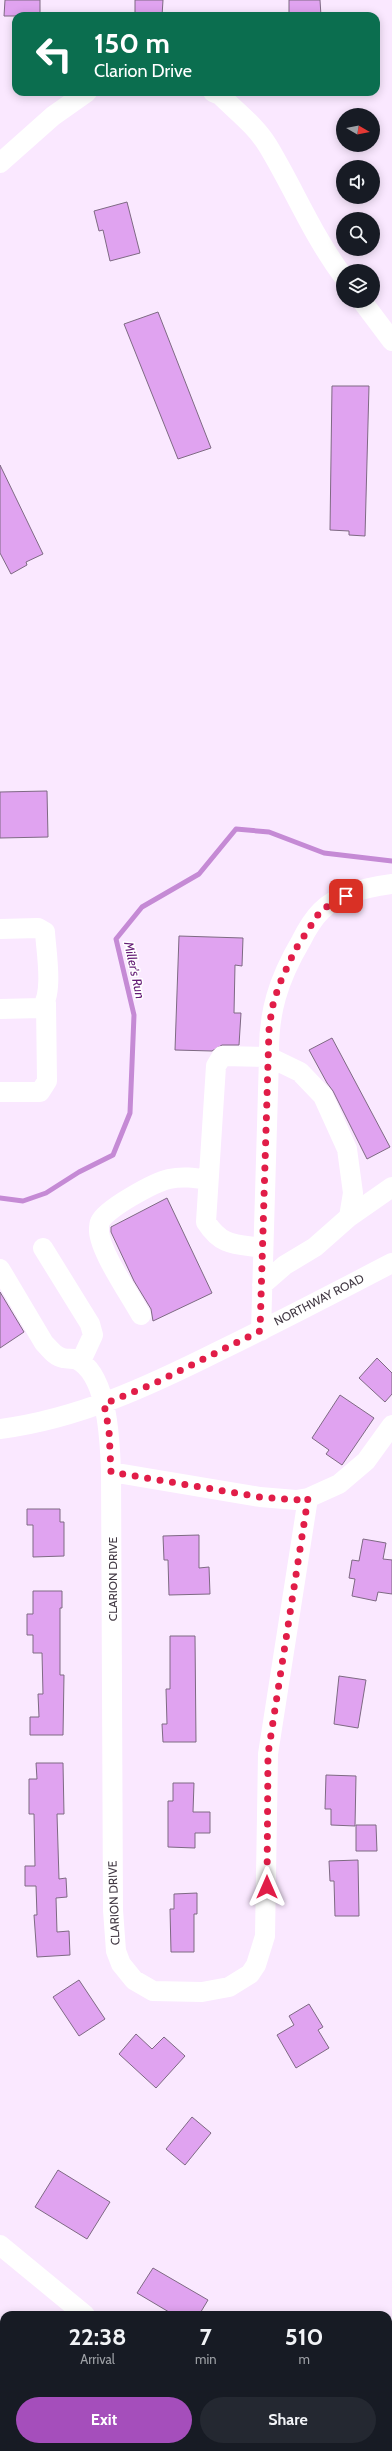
<!DOCTYPE html>
<html lang="en">
<head>
<meta charset="utf-8">
<style>
	body { margin:0; font-family:Cabin,sans-serif; background:#242831; color:#f1f3f6; height:100vh; display:flex; flex-direction:column; font-size:15px; white-space:nowrap }
	* { box-sizing:border-box; margin:0 }
	p { font-size:13px; color:#9ea1a6 }
	.icon { flex:none; width:22px; height:22px; fill:none; stroke:currentColor; stroke-width:2; stroke-linecap:round; stroke-linejoin:round }
	.map { position:relative; flex:1; overflow:hidden }
	.sheet { position:absolute; left:0px; top:2311px; width:392px; height:140px; display:flex; flex-direction:column; background:#171b24; border-radius:12px 12px 0 0; box-shadow:0 2px 10px #0003 }
	.sheet>* { flex:none }
	.banner { position:absolute; left:12px; top:12px; width:368px; height:84px; border-radius:12px; box-shadow:0 2px 10px #0003; background:#0b6e4f; color:#fff; overflow:hidden }
	.needle { width:26px; rotate:99deg }
	.tools { position:absolute; left:336px; top:108px; display:grid; gap:8px }
	.tools a { display:grid; place-items:center; width:44px; height:44px; border-radius:50%; background:#171b24; box-shadow:0 2px 10px #0003; font-size:20px }
	.pin { position:absolute; display:grid; place-items:center; width:34px; height:34px; color:#fff; margin:-17px; border-radius:8px; box-shadow:0 2px 6px #0006 }
	.me { position:absolute; width:44px; margin:-22px; rotate:0deg; stroke-linejoin:round; filter:drop-shadow(0 0 3px #0008) }
	.turn { display:flex; align-items:center; gap:14px; height:84px; padding:0 16px; font-size:18px }
	.turn .icon { width:52px; height:52px; stroke-width:2.5 }
	.turn b { display:block; font-size:28px; line-height:34px }
	.eta { display:flex; justify-content:space-evenly; align-items:center; height:68px; text-align:center }
	.eta b { font-size:24px; font-weight:800; line-height:28px }
	.button { display:flex; gap:8px; margin-top:auto; padding:8px 16px }
	.button a { flex:1; height:46px; border-radius:24px; background:#a54ebb; color:#fff; font-size:16px; font-weight:800; line-height:46px; text-align:center }
	.button a+a { background:#242831; color:#f1f3f6 }
	.map>svg:first-child { display:block }
	.lines { fill:none; stroke-linecap:round; stroke-linejoin:round }
	.stream { stroke:#c58ad5; stroke-width:5 }
	.building { fill:#e0a3f0; stroke:#7e6a83 }
	.minor { stroke:#fff; stroke-width:20 }
	.route { stroke:#e11d48; stroke-width:7; stroke-dasharray:0 12.6 }
	.labels { text-anchor:middle; stroke-width:3; stroke-linejoin:round; paint-order:stroke }
	.street-label { font-size:12px; fill:#413843; stroke:#fff }
	.water-label { font-size:13px; font-style:italic; fill:#641b75; stroke:#fff }
</style>
</head>
<body>
<div class="map">
<svg width="392" height="2451" viewBox="0 0 392 2451">
	<rect width="100%" height="100%" fill="#fae8ff"/>
	<g class="lines">
		<path class="stream" d="M0,1198L23,1201L46,1193L79,1172L113,1155L130,1113L134,1015L116,939L142,907L199,874L236,829L269,832L324,853L392,861"/>
	</g>
	<path class="building" d="M5,0H40V16H4Z
		M135,0H163L162,16H135Z
		M289,0H320L321,16H289Z
		M127,202L140,253L110,261L103,230L99,231L94,211Z
		M158,312L211,448L178,459L124,324Z
		M332,386H369L365,536L349,535V531L330,530Z
		M0,465L43,554L26,562L27,565L11,574L0,553Z
		M47,791L48,837L0,838V792Z
		M179,936L243,938L242,966L235,965L234,1013H241L239,1045H222L212,1051L175,1050Z
		M332,1038L390,1147L367,1159L333,1091L327,1083L309,1050Z
		M167,1198L212,1293L153,1321L151,1309L134,1281L111,1232V1227Z
		M0,1292L24,1332L0,1348Z
		M377,1358L392,1373V1394L385,1402L359,1378Z
		M340,1395L374,1418L342,1465L326,1454L329,1450L312,1438Z
		M27,1509H60V1522H64V1556L33,1557V1525H27Z
		M199,1535V1568L209,1567L210,1594L169,1595L168,1560H164L163,1536Z
		M363,1539L386,1543L383,1559L392,1560V1594L378,1592L376,1601L352,1596L355,1579L349,1578L352,1560L359,1561Z
		M33,1591H62V1608H60V1675H64L63,1735H30V1717H39L38,1694H43L42,1653H33V1635H27V1614H33Z
		M170,1636H195L196,1742H163L162,1724H167L166,1689H170Z
		M339,1676L366,1680L358,1728L334,1724Z
		M36,1763H63L64,1814H57L59,1879L66,1878L67,1897L56,1898L57,1932L69,1931L70,1955L37,1957L34,1915H37L36,1886H25V1866H35L34,1814H29V1779H37Z
		M326,1775L356,1776L355,1826L331,1825V1809H325Z
		M173,1783H194L193,1812H210V1833H195V1848L168,1847V1801H173Z
		M356,1825H376L377,1851H356Z
		M358,1860L359,1916H335L334,1881H330L329,1861Z
		M197,1893V1914H194V1952H171L170,1909H174V1894Z
		M79,1980L105,2019L79,2036L53,1997Z
		M309,2004L323,2027L318,2030L329,2048L296,2068L277,2035L294,2025L289,2016Z
		M136,2034L152,2049L164,2037L185,2056L156,2088L119,2054Z
		M192,2117L211,2133L185,2165L166,2149Z
		M58,2170L110,2202L87,2239L35,2207Z
		M153,2268L208,2300L199,2315H174L137,2293Z"/>
	<g class="lines">
		<path class="minor" d="M213,92L220,95C236,111 256,126 268,146C294,189 313,236 343,276
			M0,163L53,116L87,92
			M362,301L392,341
			M0,929L38,928L45,932C46,951 54,994 41,1008L0,1009
			M0,1092H40L47,1081L46,1003
			M349,1217L392,1187
			M43,1248L90,1324L93,1335L81,1361
			M263,1248C236,1244 222,1247 206,1222L216,1066L222,1056L269,1057C268,1013 278,980 301,941C306,931 313,919 321,911C338,894 369,887 392,884
			M0,1269L44,1343C49,1348 55,1357 63,1358C70,1360 74,1357 81,1362C108,1381 110,1442 111,1472
			M141,1315C130,1295 100,1252 99,1231C99,1228 99,1224 100,1222C105,1209 155,1182 169,1179C183,1176 195,1178 208,1180
			M261,1331L269,1057L300,1072L323,1096L347,1149L353,1193L349,1217L315,1247L285,1265L262,1285
			M0,1429C78,1419 149,1386 219,1351C277,1323 334,1293 392,1263
			M111,1472L260,1497L296,1500L308,1498L268,1754L265,1936L256,1965L250,1974L229,1987L202,1992L153,1991L134,1980L121,1964L116,1951L113,1910Z
			M308,1498L339,1484L366,1461L392,1425
			M0,2245L85,2315
			M249,2447L256,2451"/>
	</g>
	<g class="lines">
		<path class="route" d="M267,1887L268,1754L308,1498L296,1500L260,1497L111,1472L109,1430L104,1404L153,1384L260,1331L269,1030L272,1008L279,985L295,950L321,910L346,896"/>
	</g>
	<g class="labels">
		<g class="street-label">
			<text transform="translate(319 1300) rotate(-27)" y="4">NORTHWAY ROAD</text>
			<text transform="translate(113 1579) rotate(-90)" y="4">CLARION DRIVE</text>
			<text transform="translate(114 1903) rotate(-92)" y="4">CLARION DRIVE</text>
		</g>
		<g class="water-label">
			<text transform="translate(135 970) rotate(78)" y="5">Miller's Run</text>
		</g>
	</g>
</svg>
<div class="tools">
<a><svg class="needle" viewBox="-14 -14 28 28"><path d="M0-13l5 13h-10z" fill="#e53935"/><path d="M0 13l5-13h-10z" fill="#9ea1a6"/></svg></a>
<a><svg class="icon" aria-label="sound" viewBox="0 0 24 24"><path d="M4 9h4l5-4v14l-5-4H4zM17 9q2 3 0 6"/></svg></a>
<a><svg class="icon" aria-label="search" viewBox="0 0 24 24"><circle cx="10" cy="10" r="6"/><path d="M15 15l6 6"/></svg></a>
<a><svg class="icon" aria-label="layers" viewBox="0 0 24 24"><path d="M12 4l9 5-9 5-9-5zM3 14l9 5 9-5"/></svg></a>
</div>
<div class="pin" style="left:346px;top:896px;background:#d93025"><svg class="icon" aria-label="arrive" viewBox="0 0 24 24"><path d="M6 21V4h12l-3 4 3 4H6"/></svg></div>
<svg class="me" style="left:267px;top:1887px" viewBox="-20 -20 40 40"><path d="M0-17L14 15 0 8-14 15z" fill="#e11d48" stroke="#fff" stroke-width="4"/></svg>
<div class="banner">
<div class="turn"><svg class="icon" aria-label="left" viewBox="0 0 24 24"><path d="M17 20v-9H6M10 6l-5 5 5 5"/></svg><div><b>150 m</b>Clarion Drive</div></div>
</div>
<section class="sheet">
<div class="eta">
<div><b>22:38</b><p>Arrival</p></div>
<div><b>7</b><p>min</p></div>
<div><b>510</b><p>m</p></div>
</div>
<div class="button"><a>Exit</a><a>Share</a></div>
</section>
</div>
</body>
</html>
